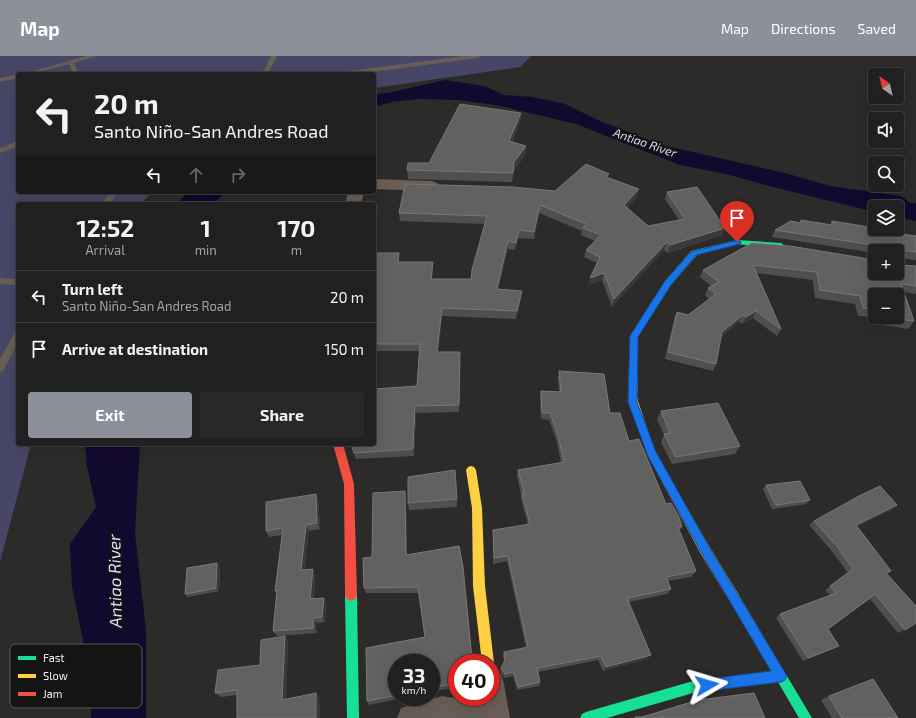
<!DOCTYPE html>
<html lang="en">
<head>
<meta charset="utf-8">
<style>
	body { margin:0; font-family:"Exo 2",sans-serif; background:#292829; color:#f1f3f6; height:100vh; display:flex; flex-direction:column; font-size:15px; white-space:nowrap }
	* { box-sizing:border-box; margin:0 }
	p { font-size:13px; color:#a2a3a5 }
	.icon { flex:none; width:22px; height:22px; fill:none; stroke:currentColor; stroke-width:2; stroke-linecap:round; stroke-linejoin:round }
	.map { position:relative; flex:1; overflow:hidden }
	.details { position:absolute; left:16px; top:146px; width:360px; height:244px; display:flex; flex-direction:column; background:#212020; border-radius:4px; box-shadow:0 4px 16px #0002,0 0 0 1px #3e3e3e }
	.details>* { flex:none }
	.guide { position:absolute; left:16px; top:16px; width:360px; height:122px; border-radius:4px; box-shadow:0 4px 16px #0002,0 0 0 1px #3e3e3e; background:#212020; color:#f1f3f6; overflow:hidden }
	.needle { width:26px; rotate:326deg }
	.controls { position:absolute; left:868px; top:12px; display:grid; gap:8px }
	.controls a { display:grid; place-items:center; width:36px; height:36px; border-radius:4px; background:#212020; box-shadow:0 4px 16px #0002,0 0 0 1px #3e3e3e; font-size:20px }
	.speed { position:absolute; left:388px; top:598px; display:flex; gap:8px; font-size:20px; font-weight:700; text-align:center }
	.speed>* { display:grid; place-content:center; width:52px; height:52px; border-radius:50%; background:#212020; box-shadow:0 4px 16px #0002,0 0 0 1px #3e3e3e; line-height:1 }
	.speed small { font-size:10px; font-weight:400 }
	.speed .limit { border:6px solid #d22; background:#fff; color:#111 }
	.pin { position:absolute; display:grid; place-items:center; width:34px; height:34px; color:#fff; margin:-41px -17px; border-radius:50% 50% 50% 0; rotate:-45deg; box-shadow:0 0 4px #0007 }
	.pin .icon { rotate:45deg }
	.me { position:absolute; width:44px; margin:-22px; rotate:83deg; stroke-linejoin:round; filter:drop-shadow(0 0 3px #0008) }
	.turn { display:flex; align-items:center; gap:14px; height:84px; padding:0 12px; font-size:18px }
	.turn .icon { width:52px; height:52px; stroke-width:2.5 }
	.turn b { display:block; font-size:28px; line-height:34px }
	.lanes { display:flex; align-items:center; height:38px; padding:0 12px; background:#0003; justify-content:center; gap:20px; direction:ltr }
	.lanes .off { opacity:.35 }
	.eta { display:flex; justify-content:space-evenly; align-items:center; height:68px; text-align:center }
	.eta b { font-size:24px; font-weight:700; line-height:28px }
	.action { display:flex; gap:8px; margin-top:auto; padding:8px 12px }
	.action a { flex:1; height:46px; border-radius:4px; background:#8c9099; color:#fff; font-size:16px; font-weight:700; line-height:46px; text-align:center }
	.action a+a { background:#292829; color:#f1f3f6 }
	ul { padding:0; list-style:none }
	li { display:flex; align-items:center; gap:12px; height:52px; padding:0 12px; border-top:1px solid #3e3e3e }
	li div { flex:1 }
	li b { display:block; font-size:15px }
	li em { font-style:normal }
	header { display:flex; align-items:center; gap:24px; box-sizing:border-box; height:56px; padding:0 20px; background:#8c9099; color:#fff }
	header strong { font-size:19px }
	nav { display:flex; gap:22px; margin-inline-start:auto; font-size:14px }
	.map>svg:first-child { display:block }
	.green { fill:#484667 }
	.water { fill:#12092e }
	.lines { fill:none; stroke-linecap:round; stroke-linejoin:round }
	.lane { fill:#685e55; fill-rule:evenodd }
	.street { fill:#685e55; fill-rule:evenodd }
	.fast { fill:#16e098; fill-rule:evenodd }
	.slow { fill:#ffcf43; fill-rule:evenodd }
	.jam { fill:#f24e42; fill-rule:evenodd }
	.wall { fill:#504f4e; fill-rule:evenodd }
	.shaded-wall { fill:#3a3938 }
	.building { fill:#626160; stroke:#797876 }
	.route { fill:#1a73e8; stroke:#114b97 }
	.labels { text-anchor:middle; stroke-width:4; stroke-linejoin:round; paint-order:stroke }
	.far-water-label { font-size:12px; font-style:italic; fill:#dcdcfb; stroke:#151313 }
	.near-water-label { font-size:17px; font-style:italic; fill:#dcdcfb; stroke:#151313 }
	.key { fill:#151313; stroke:#585656; stroke-width:1 }
	.key-label { font-size:11px; fill:#f4f2f1 }
</style>
</head>
<body>
<header>
<strong>Map</strong>
<nav><a>Map</a><a>Directions</a><a>Saved</a></nav>
</header>
<div class="map">
<svg width="916" height="662" viewBox="0 0 916 662">
	<rect width="100%" height="100%" fill="#2c2b2a"/>
	<path class="green" d="M0,0H531L520,11L374,32V18H18V136H153L140,148H18V388H31L0,506Z"/>
	<path class="water" d="M445,24L484,30L504,39L533,41L565,48L600,65L662,89L785,117L830,130L901,140L910,147H916V165L897,161V151H875V156L773,131L726,118L680,109L576,68L496,49L457,44L419,43L392,46L374,51V38L388,37Z
		M189,136H225L214,148H176Z
		M85,388H140L135,477L146,574V662H91L92,627L72,531L70,488L96,451L87,410Z"/>
	<g class="lines">
		<path class="lane" d="M86,0H96L74,7L79,18H73L69,8L32,18H22Z
			M271,0H277L268,18H262Z
			M464,0H481L478,2L356,18H339L342,16Z
			M18,18V22L0,26V22Z
			M18,85V90L0,97V92Z
			M110,136H118L110,148H102Z
			M0,222L18,223V229L0,228Z
			M18,274V287L3,315L0,316V303L15,276Z"/>
		<path class="street" d="M374,123L432,125L437,127L440,130L437,133L432,135L374,133Z
			M348,136H364L361,148H345Z
			M491,615L501,618L504,628L510,662H397L401,652L442,640L479,646V641H491Z"/>
		<path class="fast" d="M737,184L781,187L785,190L781,193L737,188L697,199L671,229L638,280V336L636,339H630L628,336L630,280L665,225L691,195Z
			M351,533L355,535L357,539L359,662H347L345,539L347,535Z
			M733,534L737,536L812,662H799L778,626L693,637L607,662H580L582,658L586,656L693,625L771,615L729,544L727,540L729,536Z"/>
		<path class="slow" d="M633,332L636,333L638,345L655,396L709,490L737,536L739,540L737,544L733,546L729,544L701,498L648,400L628,345L630,333Z
			M471,410L474,411L476,414L482,452L485,530L494,607L491,612V607H482L473,530L472,452L466,414L468,411Z"/>
		<path class="jam" d="M333,388H343L354,428L357,539L355,543L351,545L347,543L345,539L344,428Z"/>
	</g>
	<path class="wall" d="M521,57L520,66L512,86L526,90L525,99L514,115L512,126L408,123L407,114L429,107Z
		M608,122L637,141L627,152L648,170L679,164L665,143L667,136L725,172L722,179L668,197L664,194L612,251L602,224L588,229L597,207L584,201L586,194L595,185L581,179L582,175L539,157L534,183L518,182L515,194L508,193L498,233L521,242L516,263L442,260L438,296H460L459,356L416,357L414,400L356,403L350,388H374L417,330L419,295H374V197L400,206L433,214L432,223H471L485,168L400,165L399,157L555,135Z
		M801,164L830,169L832,165L886,176L916,180V204L901,202V209L916,210V238L904,236L914,265L908,273L883,269L881,262L858,260L855,248L815,242L813,224L756,217L781,273L777,280L753,262L742,268L739,266L721,281L716,308L713,315L665,303L674,263L677,256L688,259L709,243L705,239L708,232L711,230L700,221L703,214L752,187L875,217L897,195H875V197L772,181L775,174L800,166ZM875,239L897,261H875Z
		M559,315L610,357L629,385L666,448L682,471L679,475L696,515L691,521L668,525L671,533L667,538L629,546L647,603L603,615L598,604L538,616L540,626L539,630L517,634L513,620L504,622L502,618L500,616L501,612L504,606L503,600L504,596L526,592L507,505L493,508V474L528,469L521,443V438L517,420L518,414L561,407L557,386L549,364L541,363L540,342L541,335L559,336L558,323Z
		M661,355L740,390L735,398L672,408L661,386L664,379L657,363Z
		M766,429L810,444L806,448L772,453L763,433Z
		M405,435L406,442L407,499L459,490L463,511L472,603L473,604H490V607H457V631L431,636V607H397V641H407L369,649L367,645L366,592L425,581L418,537H366L364,532L363,502L372,501L373,437Z
		M316,438L318,444L320,473L309,475L304,514L315,519L314,543L326,547L325,566L316,567L317,577L277,580L273,575L277,537L275,535L282,479L269,481L266,475Z
		M457,443V451L409,454L408,447Z
		M897,449L891,454L857,470L891,515L887,517L916,567L898,577L870,543L828,573L833,593L803,605L776,562L780,558L830,539L825,534L848,517L831,494L809,469L814,465Z
		M217,507L220,510L219,535L188,541L185,538Z
		M288,585L286,643L316,637L319,641L320,662H237V639L221,641L215,637L260,609Z
		M829,640L898,662H832L821,644Z"/>
	<path class="shaded-wall" d="M521,57L520,66L508,94L509,85Z
		M526,90L525,99L514,115L512,126L514,106Z
		M639,133L637,141L623,157L624,149Z
		M540,149L539,157L534,183V176Z
		M725,172L722,179L668,197L670,189Z
		M519,174L518,182L515,194L516,187Z
		M508,185V193L496,241L497,233Z
		M667,186L664,194L612,251L614,243Z
		M433,206V214L431,231V223Z
		M604,217L602,224L588,229L590,222Z
		M522,235L521,242L516,263L517,255Z
		M442,252V260L438,304L437,296Z
		M756,255L753,262L742,268L746,261Z
		M743,259L739,266L719,283L722,276Z
		M415,350L416,357L414,400L413,393Z
		M405,435L406,442L407,505L406,499Z
		M316,438L318,444L320,473L317,467Z
		M897,449L891,454L851,474L856,469Z
		M306,469L309,475L304,520L301,514Z
		M217,507L220,510L219,535L216,532Z
		M313,513L315,519L313,548L310,543Z
		M324,542L326,547L325,566L322,561Z
		M313,562L316,567L317,577L314,572Z
		M285,580L288,585L286,648L282,644Z
		M839,590L833,593L803,605L808,602Z
		M651,599L647,603L603,615L606,611Z
		M316,637L319,641L320,662H316Z"/>
	<path class="building" d="M460,48L521,57L509,85L526,90L514,106L513,117L407,114L408,107H429Z
		M586,108L609,118L606,121L639,133L624,149L648,170L685,163L667,136L697,131L725,172L670,189L667,186L614,243L604,217L590,222L600,201L586,194L601,179L583,172L586,168L540,149L534,176L519,174L516,187L508,185L497,233L522,235L517,255L442,252L437,296H460L459,349L415,350L413,393L354,397L351,388H374V333L417,330L420,288H374V197H399L398,206H433L431,223H471L472,214L487,160L399,157L405,128L512,131L555,135Z
		M801,164L832,169V165L875,172V173L885,174L886,176L916,180V196L901,194V209L916,210V230L901,228L914,265L889,262V261H897V239H875V254L863,252L860,240L820,234L817,216L753,209L781,273L756,255L746,261L743,259L722,276L716,308L668,296L677,256L688,259L716,238L708,232L719,226L703,214L752,187L790,190L875,204V217H897V195H881L880,190L775,174L791,165L801,167Z
		M559,315L604,318L610,357H620L629,385L639,383L666,448L671,447L679,461L682,471H678L696,515L666,521L671,533L627,542L651,599L606,611L601,600L537,612L540,626L518,631L514,616L505,618L503,614L501,612L505,604L504,596L528,591L508,500L494,502L493,474L530,468L522,437L524,436L518,414L564,406L558,379L550,357H542L541,335L561,336Z
		M718,347L740,390L676,401L664,378L670,377L661,355Z
		M455,414L457,443L408,447V421Z
		M800,425L810,444L776,449L766,429Z
		M880,430L897,449L856,469L891,515L886,517L916,550V567L905,574L875,538L828,573L839,590L808,602L780,558L836,537L830,530L853,513L836,489L814,465L859,440Z
		M405,435L406,499L459,490L463,511L472,603L473,604H490V607H457V627L431,632V607H397V639L367,645L366,592L425,581L418,531L364,532L363,502L372,501L373,437Z
		M316,438L317,467L306,469L301,514L313,513L310,543L324,542L322,561L313,562L314,572L273,575L277,534L275,535L283,472L266,475V446Z
		M217,507L216,532L185,538L187,512Z
		M285,580L282,644L316,637V662H237V634L215,637L218,614L260,609L261,584Z
		M873,623L898,662H842L829,640Z
		M754,637L765,662H635V661H642L698,644Z"/>
	<path class="route" d="M737,184L741,186L740,188L696,199L671,229L638,281L637,346L656,396L709,491L787,620L785,624L781,626L707,635L703,634L701,629L703,625L707,623L771,615L702,498L648,400L628,346L630,280L665,225L691,196Z"/>
	<g class="labels">
		<g class="far-water-label">
			<text transform="translate(645 87) rotate(19)" y="4">Antiao River</text>
		</g>
		<g class="near-water-label">
			<text transform="translate(115 525) rotate(-91)" y="6">Antiao River</text>
		</g>
	</g>
	<rect x="10" y="588" width="132" height="64" rx="6" class="key"/>
	<rect x="18" y="600" width="18" height="4" fill="#16e098"/>
	<rect x="18" y="618" width="18" height="4" fill="#ffcf43"/>
	<rect x="18" y="636" width="18" height="4" fill="#f24e42"/>
	<g class="key-label">
		<text x="43" y="606">Fast</text>
		<text x="43" y="624">Slow</text>
		<text x="43" y="642">Jam</text>
	</g>
</svg>
<div class="controls">
<a><svg class="needle" viewBox="-14 -14 28 28"><path d="M0-13l5 13h-10z" fill="#e53935"/><path d="M0 13l5-13h-10z" fill="#a2a3a5"/></svg></a>
<a><svg class="icon" aria-label="sound" viewBox="0 0 24 24"><path d="M4 9h4l5-4v14l-5-4H4zM17 9q2 3 0 6"/></svg></a>
<a><svg class="icon" aria-label="search" viewBox="0 0 24 24"><circle cx="10" cy="10" r="6"/><path d="M15 15l6 6"/></svg></a>
<a><svg class="icon" aria-label="layers" viewBox="0 0 24 24"><path d="M12 4l9 5-9 5-9-5zM3 14l9 5 9-5"/></svg></a>
<a>+</a>
<a>−</a>
</div>
<div class="speed"><div>33<small>km/h</small></div><div class="limit">40</div></div>
<div class="pin" style="left:737px;top:186px;background:#d93025"><svg class="icon" aria-label="arrive" viewBox="0 0 24 24"><path d="M6 21V4h12l-3 4 3 4H6"/></svg></div>
<svg class="me" style="left:707px;top:629px" viewBox="-20 -20 40 40"><path d="M0-17L14 15 0 8-14 15z" fill="#1a73e8" stroke="#fff" stroke-width="4"/></svg>
<div class="guide">
<div class="turn"><svg class="icon" aria-label="left" viewBox="0 0 24 24"><path d="M17 20v-9H6M10 6l-5 5 5 5"/></svg><div><b>20 m</b>Santo Niño-San Andres Road</div></div>
<div class="lanes"><svg class="icon" aria-label="left" viewBox="0 0 24 24"><path d="M17 20v-9H6M10 6l-5 5 5 5"/></svg><svg class="icon off" aria-label="ahead" viewBox="0 0 24 24"><path d="M12 20V5M6 11l6-6 6 6"/></svg><svg class="icon off" aria-label="right" viewBox="0 0 24 24"><path d="M7 20v-9h11M14 6l5 5-5 5"/></svg></div>
</div>
<section class="details">
<div class="eta">
<div><b>12:52</b><p>Arrival</p></div>
<div><b>1</b><p>min</p></div>
<div><b>170</b><p>m</p></div>
</div>
<ul>
<li><svg class="icon" aria-label="left" viewBox="0 0 24 24"><path d="M17 20v-9H6M10 6l-5 5 5 5"/></svg><div><b>Turn left</b><p>Santo Niño-San Andres Road</p></div><em>20 m</em></li>
<li><svg class="icon" aria-label="arrive" viewBox="0 0 24 24"><path d="M6 21V4h12l-3 4 3 4H6"/></svg><div><b>Arrive at destination</b></div><em>150 m</em></li>
</ul>
<div class="action"><a>Exit</a><a>Share</a></div>
</section>
</div>
</body>
</html>
